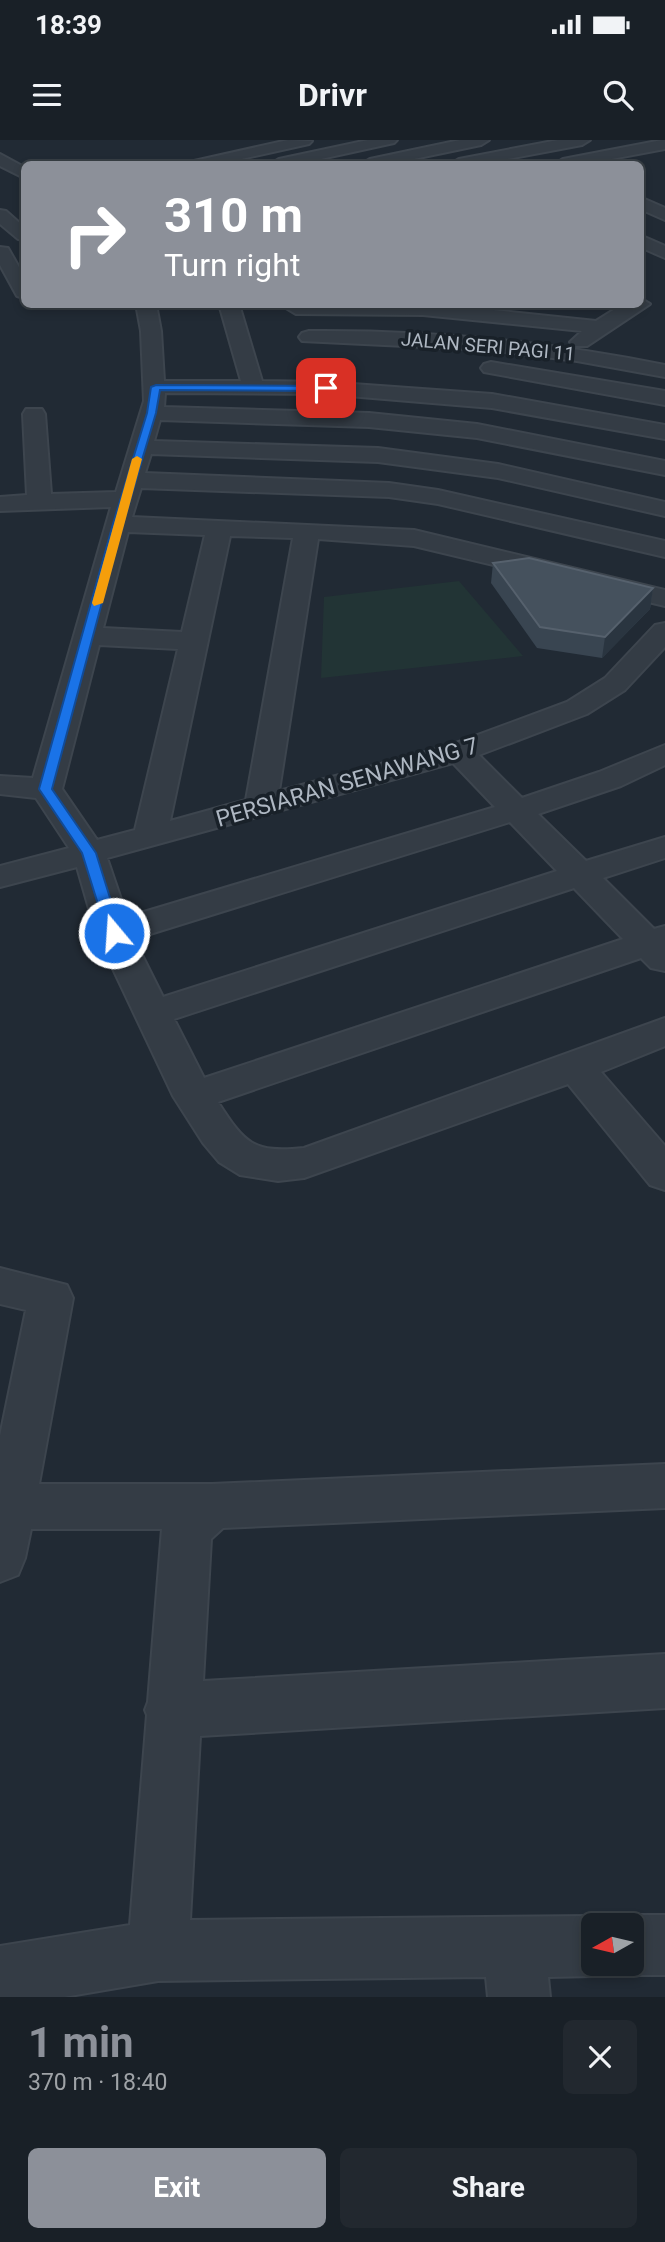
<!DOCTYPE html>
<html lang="en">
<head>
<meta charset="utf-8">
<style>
	body { margin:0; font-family:Roboto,sans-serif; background:#22282f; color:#f1f3f6; height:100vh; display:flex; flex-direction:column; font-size:26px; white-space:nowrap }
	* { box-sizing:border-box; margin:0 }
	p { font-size:23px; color:#9fa3a7 }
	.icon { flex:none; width:38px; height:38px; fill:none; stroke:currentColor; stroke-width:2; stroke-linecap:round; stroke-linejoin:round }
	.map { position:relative; height:1857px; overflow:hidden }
	.drawer { display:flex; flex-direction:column; background:#192027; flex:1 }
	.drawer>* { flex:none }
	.hud { position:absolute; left:21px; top:21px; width:623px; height:147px; border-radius:10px; box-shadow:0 4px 10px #0003,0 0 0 2px #373e44; background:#8c9099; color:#fff; overflow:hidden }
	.needle { width:46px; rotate:262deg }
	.tools { position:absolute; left:581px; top:1773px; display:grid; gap:14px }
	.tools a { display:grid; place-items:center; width:63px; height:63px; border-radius:10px; background:#192027; box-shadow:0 4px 10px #0003,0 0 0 2px #373e44; font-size:35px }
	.pin { position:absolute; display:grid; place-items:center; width:60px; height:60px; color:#fff; margin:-30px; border-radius:14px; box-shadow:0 4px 10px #0006 }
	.me { position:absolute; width:77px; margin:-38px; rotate:342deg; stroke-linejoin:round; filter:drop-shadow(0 0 5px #0008) }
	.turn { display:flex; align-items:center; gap:24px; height:147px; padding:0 28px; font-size:32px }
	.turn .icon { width:91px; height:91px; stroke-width:2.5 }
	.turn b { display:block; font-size:49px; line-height:60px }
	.round { display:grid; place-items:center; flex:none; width:74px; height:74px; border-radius:10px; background:#22282f }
	.summary { display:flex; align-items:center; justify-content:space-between; height:119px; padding:0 28px }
	h1 { font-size:42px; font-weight:700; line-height:52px; color:#8c9099 }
	.action { display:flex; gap:14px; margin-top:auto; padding:14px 28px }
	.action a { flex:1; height:80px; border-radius:10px; background:#8c9099; color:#fff; font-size:28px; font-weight:700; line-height:80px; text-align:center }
	.action a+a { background:#22282f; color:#f1f3f6 }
	.status { display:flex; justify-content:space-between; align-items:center; height:49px; padding:0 35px; background:#192027; direction:ltr }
	.status svg { height:19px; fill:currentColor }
	header { display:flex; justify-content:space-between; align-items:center; height:91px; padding:0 28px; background:#192027; font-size:32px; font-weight:700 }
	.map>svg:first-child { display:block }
	.green { fill:#223435 }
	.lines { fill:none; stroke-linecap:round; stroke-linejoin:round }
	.minor-casing { stroke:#3d454e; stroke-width:4 }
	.minor { fill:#343c45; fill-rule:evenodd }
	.wall { fill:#394551 }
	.shaded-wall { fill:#2a3540 }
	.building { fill:#45515d; stroke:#56616d; stroke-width:2 }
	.route { fill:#1a73e8; stroke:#114b97; stroke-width:2 }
	.slow { fill:#f59e0b }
	.labels { text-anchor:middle; stroke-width:7; stroke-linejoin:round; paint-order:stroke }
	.far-street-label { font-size:19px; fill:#aeb7c2; stroke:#192129 }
	.street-label { font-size:23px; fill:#aeb7c2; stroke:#192129 }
</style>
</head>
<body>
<div class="status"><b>18:39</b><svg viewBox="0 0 49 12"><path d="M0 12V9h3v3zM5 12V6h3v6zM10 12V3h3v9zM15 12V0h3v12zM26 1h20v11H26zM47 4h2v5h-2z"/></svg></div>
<header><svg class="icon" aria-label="menu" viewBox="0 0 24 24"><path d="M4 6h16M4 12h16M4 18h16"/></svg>Drivr<svg class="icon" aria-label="search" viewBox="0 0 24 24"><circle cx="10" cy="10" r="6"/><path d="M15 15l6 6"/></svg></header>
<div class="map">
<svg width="665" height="1857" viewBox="0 0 665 1857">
	<rect width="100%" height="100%" fill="#212a34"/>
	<path class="green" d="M459,441L523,516L321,538L324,457Z"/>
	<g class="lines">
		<defs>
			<path id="minor" d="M288,0L312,1L309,4L219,24H192L194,21Z
				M368,0H397L394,3L298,24H271L279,19Z
				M460,0H489L481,5L390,24H362L370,19Z
				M558,0H590L582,5L481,24H451L459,19Z
				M662,0H665V9L585,24H555L563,19Z
				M0,14L24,27V38L0,26Z
				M640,57L665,68V80L640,69Z
				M0,70L6,71L24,87V100L18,99L0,84Z
				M640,95L665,106V118L640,107Z
				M0,107L8,108L24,136V158L17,156L0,125Z
				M640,158L650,164L587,206H573L570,202L582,191L423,175L296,174L286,168L289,164H436L596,181L623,164H640Z
				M136,164H156L161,191L164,241H241L219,164H239L262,241L325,242L492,254L665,285V299L492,268L325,254L165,253L164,267L369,273L477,284L665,321V335L477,298L369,287L160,280L154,301L378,308L498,324L665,362V376L498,338L378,322L151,314L145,333L389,343L438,350L665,401V417L438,364L389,357L141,348L132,377L414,390L665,450V466L414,406L318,399L279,651L448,606L567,562L605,538L655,485L665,483V507L625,550L587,574L479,615L522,658L599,632L665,605V625L621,646L538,674L586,721L665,697V718L603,738L654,789L665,786V831L651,828L641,818L218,962C245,1004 253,1013 304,1008L665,878V906L601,932L665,1006V1050L650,1045L568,944L304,1038L278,1041L240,1035L219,1022L203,1003L173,956L96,793L77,727L0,747V726L69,708L36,658L0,654V636L33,638L111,367L0,371V357L27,355L23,274L26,269H42L45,274L51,354L116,352L144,261L141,191ZM128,392L205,395L182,492L103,488ZM230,396L293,398L246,660L170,681ZM99,505L178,509L135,690L97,700L62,649ZM453,623L495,667L127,777L107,718ZM510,682L557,731L163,857L134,799ZM574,748L623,799L204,938L174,879Z
				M309,191C429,190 547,201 665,225V237L577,221L488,210L302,201L299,197L302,193Z
				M491,222L665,251V265L484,232L481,228L484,224Z
				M0,1128L67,1145L73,1158L39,1344H212L665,1324V1368L223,1388L211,1399L203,1541L665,1514V1568L200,1596L190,1780L593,1776L611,1783L632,1775H665V1835H632L614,1828L593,1836L548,1837L550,1857H488L486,1837L158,1841L64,1857H0V1806L130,1785L147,1575L145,1570L148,1562L162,1389H31L25,1418L18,1435L0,1442V1296L26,1170L0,1164ZM593,1785H632V1824H593Z"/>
		</defs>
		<use href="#minor" class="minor-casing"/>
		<use href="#minor" class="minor"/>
	</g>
	<path class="wall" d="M493,423L653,448L650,469L602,518L537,508L491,443Z"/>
	<path class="shaded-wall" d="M653,448L650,469L602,518L605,497Z"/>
	<path class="building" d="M529,418L653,448L605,497L540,487L493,423Z"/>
	<path class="route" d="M156,245L326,246L330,248L326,251L160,250L156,273L123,384L52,649L96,713L121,793L114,797L107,793L82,713L39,649L113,384L147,273L151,247Z"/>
	<path class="slow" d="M137,316L142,319L103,463L94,466L92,463L132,319Z"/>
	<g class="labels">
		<g class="far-street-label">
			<text transform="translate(488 206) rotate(5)" y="7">JALAN SERI PAGI 11</text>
		</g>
		<g class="street-label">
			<text transform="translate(347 642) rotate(-16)" y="8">PERSIARAN SENAWANG 7</text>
		</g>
	</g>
</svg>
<div class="tools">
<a><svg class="needle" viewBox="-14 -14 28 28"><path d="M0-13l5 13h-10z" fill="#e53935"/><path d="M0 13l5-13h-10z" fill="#9fa3a7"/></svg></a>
</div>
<div class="pin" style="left:326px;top:248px;background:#d93025"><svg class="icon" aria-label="arrive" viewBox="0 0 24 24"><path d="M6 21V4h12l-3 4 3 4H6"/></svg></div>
<svg class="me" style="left:114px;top:793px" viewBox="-20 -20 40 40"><circle r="17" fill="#1a73e8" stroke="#fff" stroke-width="3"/><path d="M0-11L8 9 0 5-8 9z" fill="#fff"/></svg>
<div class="hud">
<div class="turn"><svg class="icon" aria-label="right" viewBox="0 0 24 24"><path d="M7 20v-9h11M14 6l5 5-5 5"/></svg><div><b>310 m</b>Turn right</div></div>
</div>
</div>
<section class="drawer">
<div class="summary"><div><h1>1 min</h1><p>370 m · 18:40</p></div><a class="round"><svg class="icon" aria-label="close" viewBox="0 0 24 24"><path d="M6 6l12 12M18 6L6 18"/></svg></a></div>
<div class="action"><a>Exit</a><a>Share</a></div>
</section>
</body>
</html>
